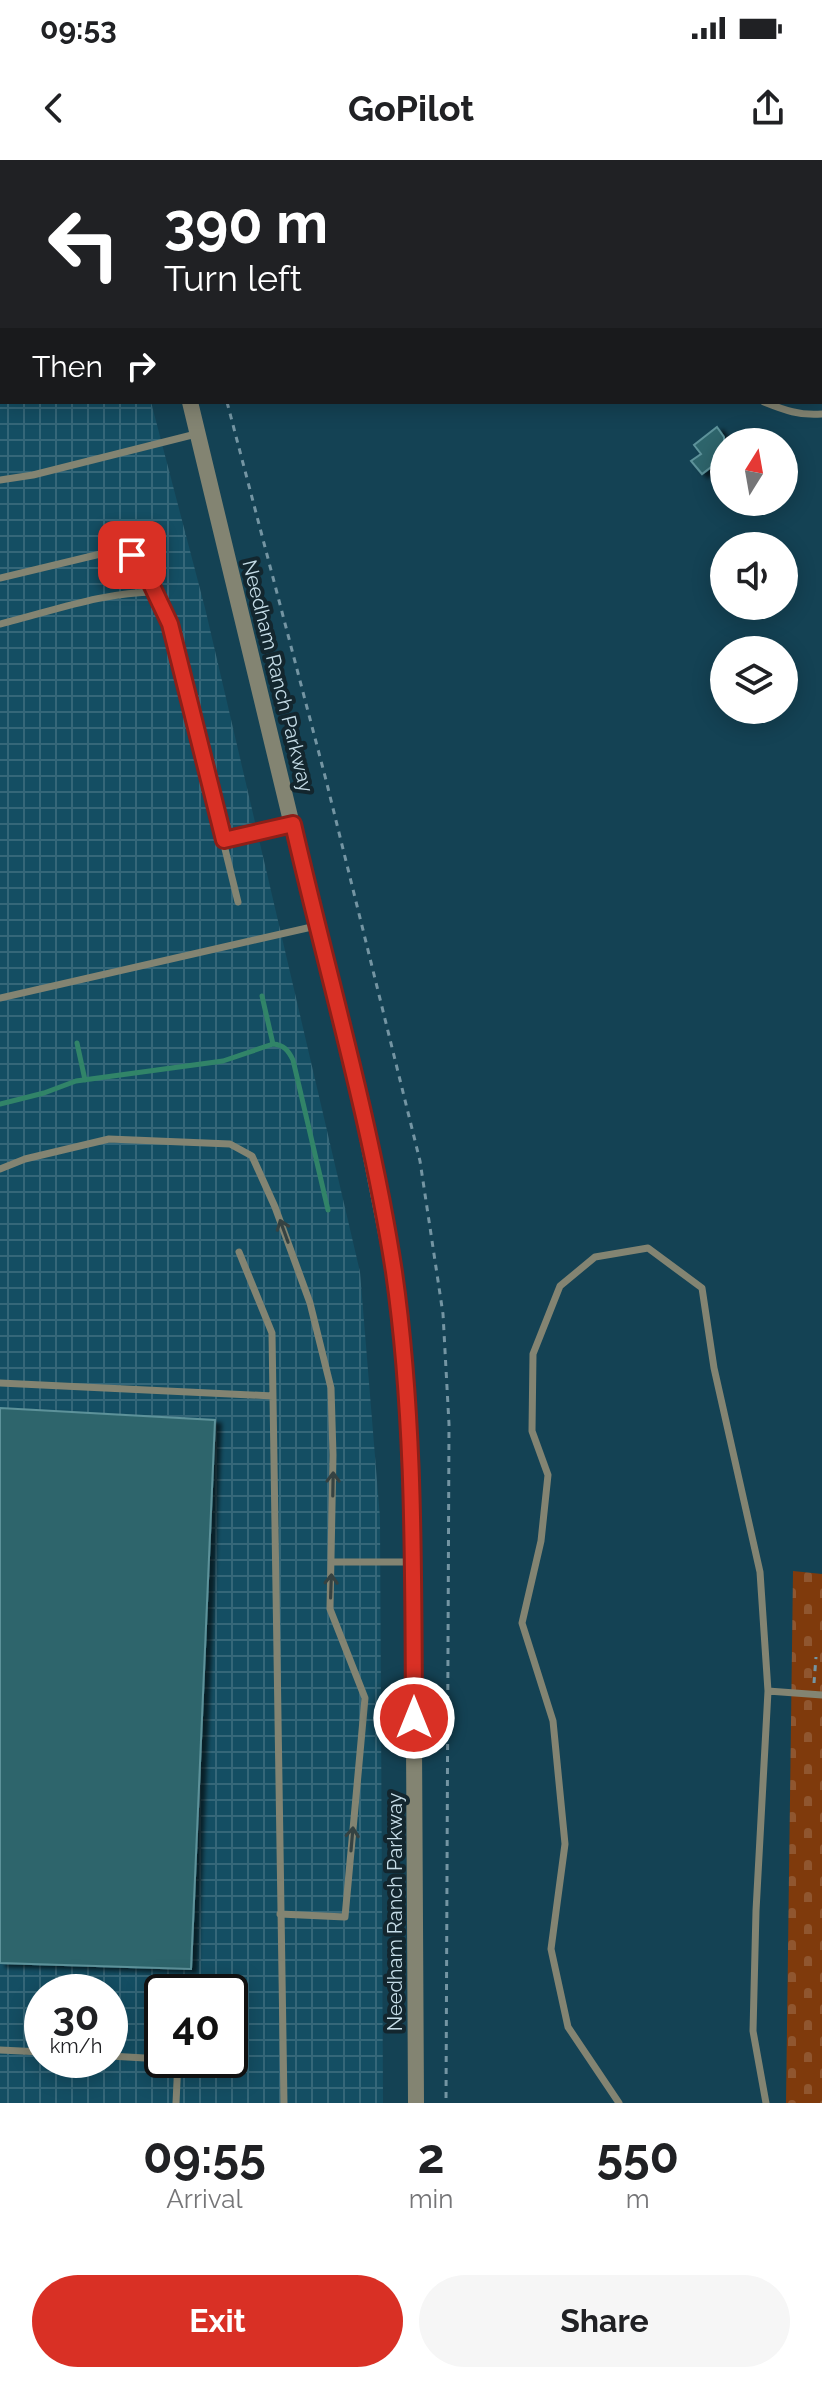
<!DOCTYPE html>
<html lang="en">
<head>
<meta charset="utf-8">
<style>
	body { margin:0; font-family:Raleway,sans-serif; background:#f6f6f6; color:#202124; height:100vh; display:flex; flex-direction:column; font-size:30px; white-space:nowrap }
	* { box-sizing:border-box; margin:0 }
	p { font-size:26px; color:#757577 }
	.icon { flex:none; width:44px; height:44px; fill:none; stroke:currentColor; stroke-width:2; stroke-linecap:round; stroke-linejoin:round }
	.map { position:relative; height:1943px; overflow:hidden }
	.side { display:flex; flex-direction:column; background:#fff; flex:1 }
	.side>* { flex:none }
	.banner { position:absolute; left:0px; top:0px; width:822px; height:244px; box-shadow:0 4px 20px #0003; background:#202124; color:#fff; overflow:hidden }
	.needle { width:52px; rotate:11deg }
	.buttons { position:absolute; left:710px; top:268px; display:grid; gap:16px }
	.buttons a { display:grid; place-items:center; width:88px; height:88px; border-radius:50%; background:#fff; box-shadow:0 4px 20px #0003; font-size:40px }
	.speed { position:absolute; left:24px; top:1814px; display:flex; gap:16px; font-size:40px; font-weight:700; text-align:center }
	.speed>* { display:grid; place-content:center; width:104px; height:104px; border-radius:50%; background:#fff; box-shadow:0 4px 20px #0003; line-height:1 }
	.speed small { font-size:20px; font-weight:400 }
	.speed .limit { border:4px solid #111; border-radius:12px; background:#fff; color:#111 }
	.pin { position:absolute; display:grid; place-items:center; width:68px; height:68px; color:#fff; margin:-34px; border-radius:16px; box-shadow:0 4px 12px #0006 }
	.me { position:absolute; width:88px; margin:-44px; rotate:0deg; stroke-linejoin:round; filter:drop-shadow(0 0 6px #0008) }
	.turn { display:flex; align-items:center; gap:28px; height:168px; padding:0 32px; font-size:36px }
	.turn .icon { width:104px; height:104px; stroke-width:2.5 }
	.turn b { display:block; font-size:56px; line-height:68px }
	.then { display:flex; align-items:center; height:76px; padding:0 32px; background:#0003; gap:16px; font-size:30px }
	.eta { display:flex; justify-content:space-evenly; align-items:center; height:136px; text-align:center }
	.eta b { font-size:48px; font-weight:700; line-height:56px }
	.action { display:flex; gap:16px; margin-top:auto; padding:16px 32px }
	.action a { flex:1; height:92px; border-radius:48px; background:#d93025; color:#fff; font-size:32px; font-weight:700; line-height:92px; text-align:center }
	.action a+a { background:#f6f6f6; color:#202124 }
	.status { display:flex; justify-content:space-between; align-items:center; height:56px; padding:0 40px; background:#fff; direction:ltr }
	.status svg { height:22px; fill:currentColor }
	header { display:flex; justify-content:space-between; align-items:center; height:104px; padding:0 32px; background:#fff; font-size:36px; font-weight:700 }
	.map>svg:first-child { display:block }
	.industrial { fill:url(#industrial-grid); fill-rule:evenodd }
	.cemetery { fill:url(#cemetery-stones) }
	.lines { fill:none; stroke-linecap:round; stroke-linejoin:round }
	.stream { stroke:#318468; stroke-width:5 }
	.building { fill:#2f656c; stroke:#5d929a; stroke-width:2; filter:url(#shadow) }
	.path { stroke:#7495a3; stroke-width:3; stroke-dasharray:6 6; stroke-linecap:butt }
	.service { stroke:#838472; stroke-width:7 }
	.tertiary { stroke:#838472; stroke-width:16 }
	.oneway { stroke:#354242 }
	.route-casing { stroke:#8d1f18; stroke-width:20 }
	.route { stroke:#d93025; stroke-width:14 }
	.labels { text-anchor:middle; stroke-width:8; stroke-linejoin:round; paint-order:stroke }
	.street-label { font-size:20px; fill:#c5dce7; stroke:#13262e }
</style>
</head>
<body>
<div class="status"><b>09:53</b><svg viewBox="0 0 49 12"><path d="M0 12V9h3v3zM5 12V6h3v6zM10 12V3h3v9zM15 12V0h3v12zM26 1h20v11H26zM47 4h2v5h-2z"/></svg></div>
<header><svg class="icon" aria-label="back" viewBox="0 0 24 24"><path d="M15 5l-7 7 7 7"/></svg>GoPilot<svg class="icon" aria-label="share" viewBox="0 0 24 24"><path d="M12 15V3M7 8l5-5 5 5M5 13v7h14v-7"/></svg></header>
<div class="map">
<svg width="822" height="1943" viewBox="0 0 822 1943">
	<defs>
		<pattern id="industrial-grid" width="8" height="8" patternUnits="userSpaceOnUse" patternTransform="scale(2)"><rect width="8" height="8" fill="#144e63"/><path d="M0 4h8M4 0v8" fill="none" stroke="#356779"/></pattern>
		<pattern id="cemetery-stones" width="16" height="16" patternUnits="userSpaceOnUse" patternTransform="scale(2)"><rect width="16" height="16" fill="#7f3a0c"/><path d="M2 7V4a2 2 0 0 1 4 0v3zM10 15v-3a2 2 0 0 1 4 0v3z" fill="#90562f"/></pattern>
		<filter id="shadow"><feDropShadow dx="6" dy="3.5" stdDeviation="2" flood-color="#0009"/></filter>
	</defs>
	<rect width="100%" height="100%" fill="#144254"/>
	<path class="industrial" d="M0,0H86L87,2H2V242H151L205,448L360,1112L380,1358L383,1943H0ZM42,1832H110V1900H42ZM162,1832H230V1900H162Z"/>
	<path class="cemetery" d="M793,1411L822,1414V1943H786Z"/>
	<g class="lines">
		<path class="stream" d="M262,836L273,884
			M77,883L85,920
			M0,944L44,933L76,921L223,901L273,884C284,885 288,890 293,900L328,1050"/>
	</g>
	<path class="building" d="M717,267L724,277V297L702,314L691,301L701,294L694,285Z
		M0,1248L215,1260L191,1809L0,1803Z"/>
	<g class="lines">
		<path class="path" d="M164,0L165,2
			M227,242L326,620L420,1001L443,1154L449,1264L446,1943
			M814,1523L816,1497"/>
		<path class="service" d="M820,150L822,151
			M764,242C784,250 800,256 822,254
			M0,320L33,315L196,274
			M0,418L117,390C142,399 145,410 155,432
			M0,464C50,452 103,432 155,432L170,464L238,742
			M224,680L291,665
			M0,838L316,766
			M0,1009L25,999L109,979L230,984L252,996L275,1047L310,1143L331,1228L333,1295L330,1449L365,1538L345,1757L280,1754
			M239,1092L272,1173L284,1943
			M0,1223L273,1236
			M332,1402H413
			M768,1531L822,1535
			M0,1890L42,1892
			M110,1896L162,1899
			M176,1943L178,1900
			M619,1943L568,1867L551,1789L565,1684L553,1561L522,1463L541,1381L548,1315L532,1271L533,1194L560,1126L595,1097L648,1088L702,1128L714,1208L760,1412L768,1531L756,1751L753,1871L766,1943"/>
		<path class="tertiary" d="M129,0V2
			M190,242L319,777L360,941L393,1109L405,1204L413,1402L416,1943"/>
	</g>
	<defs><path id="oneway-shaft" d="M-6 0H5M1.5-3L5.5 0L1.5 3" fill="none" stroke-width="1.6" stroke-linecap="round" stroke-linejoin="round" transform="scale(2)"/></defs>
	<g class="oneway">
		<use href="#oneway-shaft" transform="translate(284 1071) rotate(-110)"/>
		<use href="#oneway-shaft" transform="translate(333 1324) rotate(-89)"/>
		<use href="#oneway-shaft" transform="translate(331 1426) rotate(-88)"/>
		<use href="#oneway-shaft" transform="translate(352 1679) rotate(-85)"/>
	</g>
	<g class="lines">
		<defs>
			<path id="route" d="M132,395L143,407L170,464L224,680L293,664C327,813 371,961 394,1112C415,1259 413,1410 414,1558"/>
		</defs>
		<use href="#route" class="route-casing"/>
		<use href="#route" class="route"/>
	</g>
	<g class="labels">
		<g class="street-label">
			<text transform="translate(278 516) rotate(76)" y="7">Needham Ranch Parkway</text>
			<text transform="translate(395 1752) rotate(-90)" y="7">Needham Ranch Parkway</text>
		</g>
	</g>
</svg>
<div class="buttons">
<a><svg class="needle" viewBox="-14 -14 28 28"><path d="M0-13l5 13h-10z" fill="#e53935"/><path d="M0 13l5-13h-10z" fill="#757577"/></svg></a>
<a><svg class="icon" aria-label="sound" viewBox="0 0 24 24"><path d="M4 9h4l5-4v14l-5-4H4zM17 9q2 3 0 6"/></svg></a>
<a><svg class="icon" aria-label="layers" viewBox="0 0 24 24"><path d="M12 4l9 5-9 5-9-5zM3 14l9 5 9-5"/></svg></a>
</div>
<div class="speed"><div>30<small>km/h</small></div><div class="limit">40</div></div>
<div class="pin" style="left:132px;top:395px;background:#d93025"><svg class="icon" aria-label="arrive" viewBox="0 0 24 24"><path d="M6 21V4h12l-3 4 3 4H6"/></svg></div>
<svg class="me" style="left:414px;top:1558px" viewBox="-20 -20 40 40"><circle r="17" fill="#d93025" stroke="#fff" stroke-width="3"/><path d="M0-11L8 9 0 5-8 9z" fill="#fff"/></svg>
<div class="banner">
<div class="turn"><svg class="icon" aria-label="left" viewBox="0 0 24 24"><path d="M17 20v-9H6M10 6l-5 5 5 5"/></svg><div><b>390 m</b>Turn left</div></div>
<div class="then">Then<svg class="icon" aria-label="right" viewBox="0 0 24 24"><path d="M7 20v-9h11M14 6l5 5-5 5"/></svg></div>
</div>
</div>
<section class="side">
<div class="eta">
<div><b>09:55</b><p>Arrival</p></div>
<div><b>2</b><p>min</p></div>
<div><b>550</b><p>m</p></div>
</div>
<div class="action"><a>Exit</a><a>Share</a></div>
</section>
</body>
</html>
